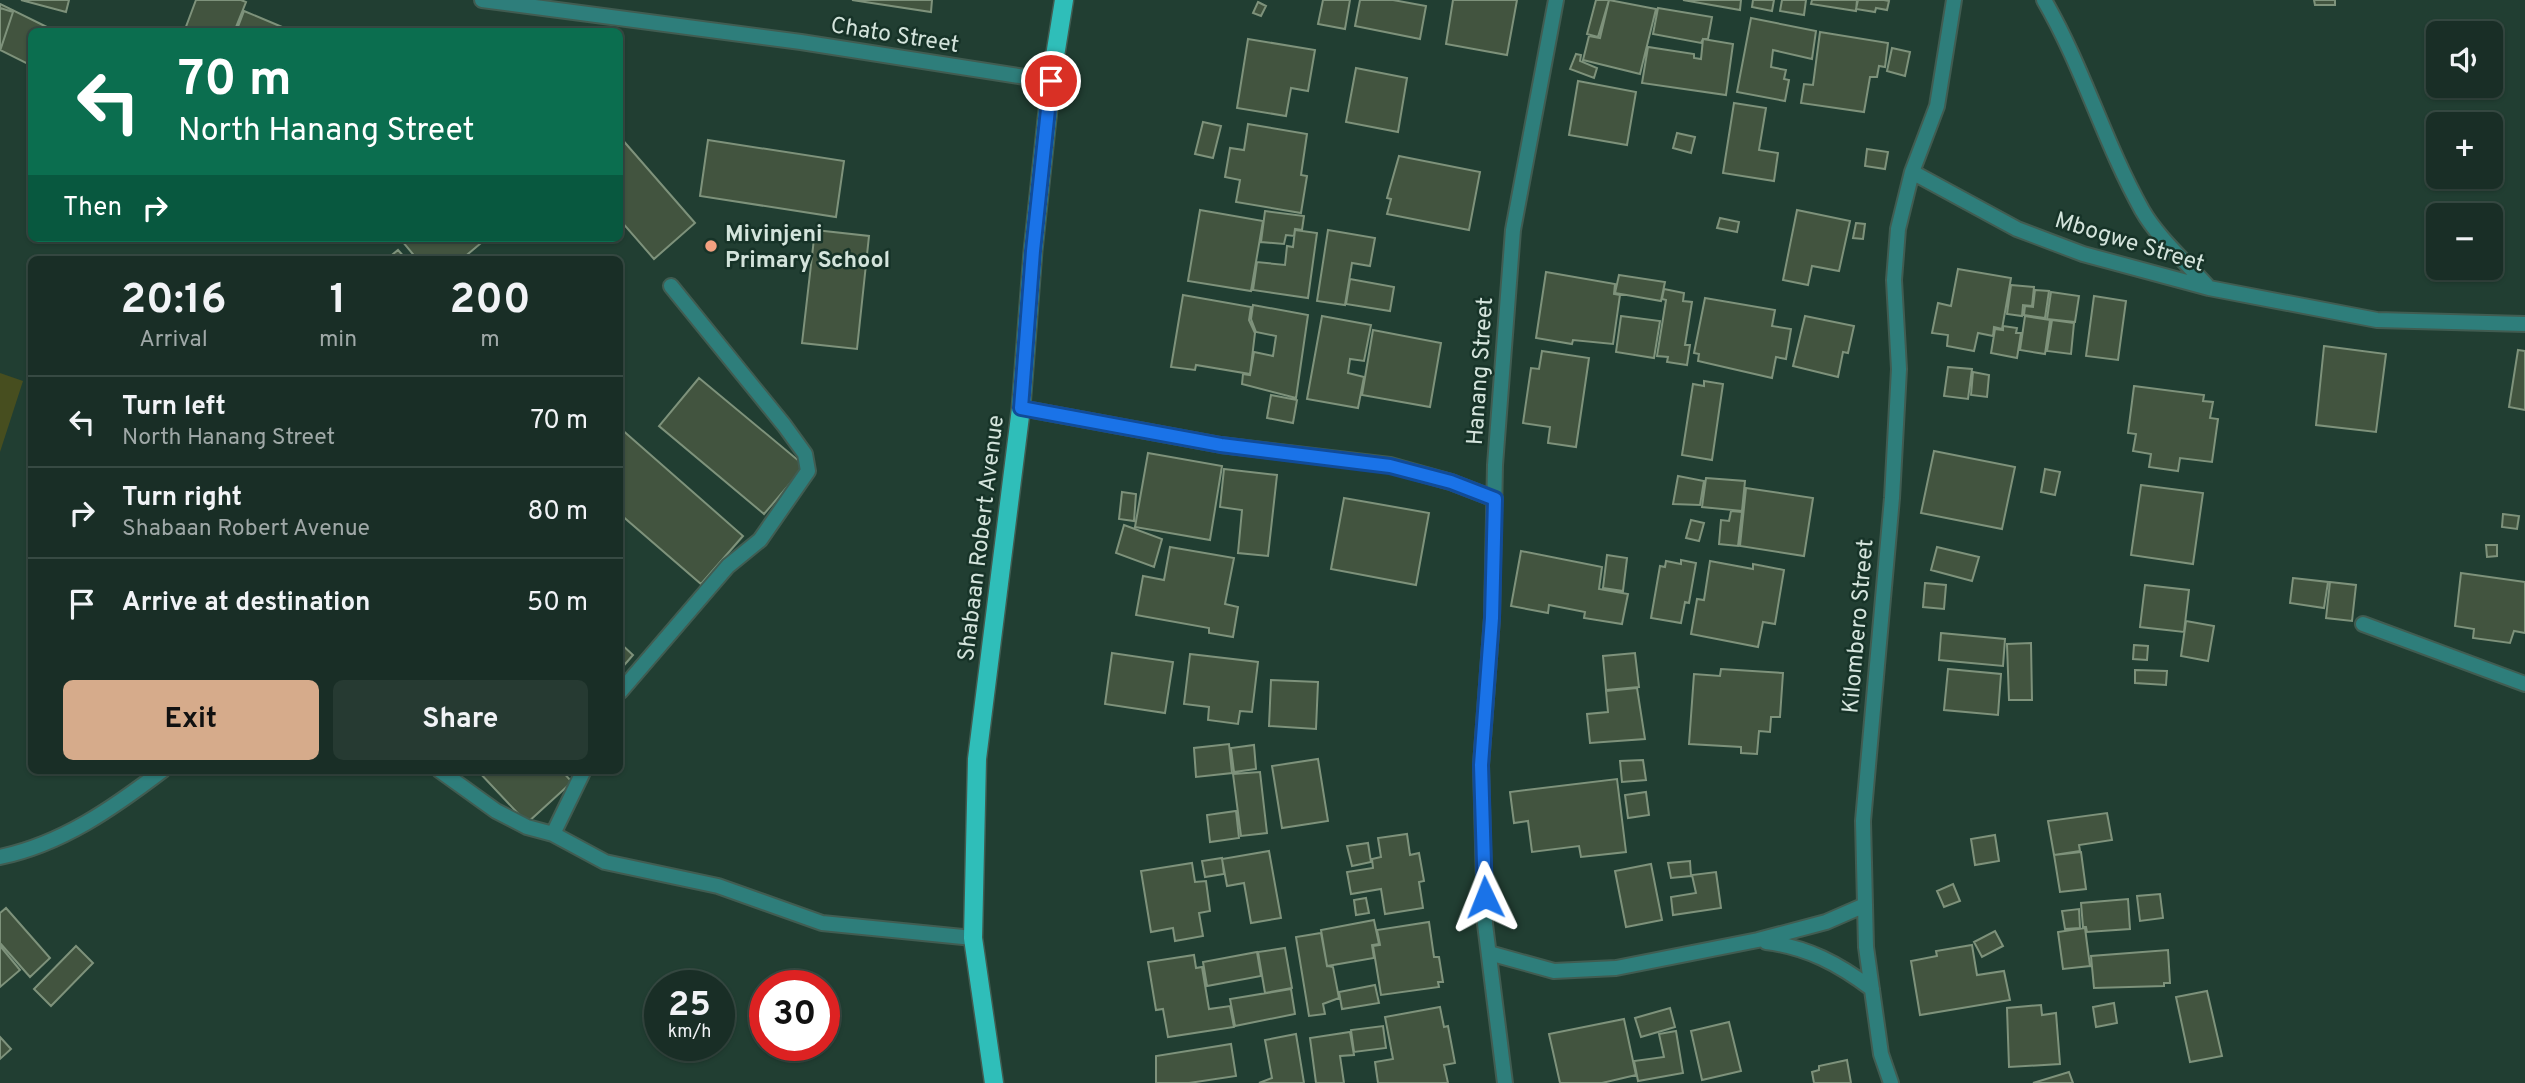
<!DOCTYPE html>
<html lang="en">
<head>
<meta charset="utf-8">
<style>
	body { margin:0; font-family:Overpass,sans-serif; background:#263a32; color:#f1f3f6; height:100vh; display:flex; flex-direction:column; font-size:26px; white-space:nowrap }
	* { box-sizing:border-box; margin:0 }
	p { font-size:23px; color:#9fa8a7 }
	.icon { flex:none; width:38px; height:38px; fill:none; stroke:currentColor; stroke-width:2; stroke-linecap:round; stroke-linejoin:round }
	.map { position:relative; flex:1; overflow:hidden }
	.side { position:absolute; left:28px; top:256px; width:595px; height:518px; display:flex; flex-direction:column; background:#192e26; border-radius:10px; box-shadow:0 2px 5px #0004,0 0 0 2px #374a43 }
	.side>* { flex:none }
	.hud { position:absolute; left:28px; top:28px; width:595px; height:214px; border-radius:10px; box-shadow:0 2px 5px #0004,0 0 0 2px #374a43; background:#0b6e4f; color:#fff; overflow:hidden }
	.controls { position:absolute; left:2426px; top:21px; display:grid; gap:14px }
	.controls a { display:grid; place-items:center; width:77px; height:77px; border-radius:10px; background:#192e26; box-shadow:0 2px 5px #0004,0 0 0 2px #374a43; font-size:35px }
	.speed { position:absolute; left:644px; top:970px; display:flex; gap:14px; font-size:35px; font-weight:700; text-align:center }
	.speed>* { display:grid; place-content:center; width:91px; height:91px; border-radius:50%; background:#192e26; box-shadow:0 2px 5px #0004,0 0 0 2px #374a43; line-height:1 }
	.speed small { font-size:18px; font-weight:400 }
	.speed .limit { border:10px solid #d22; background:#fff; color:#111 }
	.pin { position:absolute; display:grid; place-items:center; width:60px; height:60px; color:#fff; margin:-30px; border:4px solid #fff; border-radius:50%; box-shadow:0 2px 7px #0007 }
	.me { position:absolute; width:77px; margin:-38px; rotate:358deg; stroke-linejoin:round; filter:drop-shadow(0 0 5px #0008) }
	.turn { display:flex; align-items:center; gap:24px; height:147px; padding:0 35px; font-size:32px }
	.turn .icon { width:91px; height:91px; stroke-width:2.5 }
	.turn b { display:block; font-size:49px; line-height:60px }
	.then { display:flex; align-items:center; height:66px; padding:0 35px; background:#0003; gap:14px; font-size:26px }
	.eta { display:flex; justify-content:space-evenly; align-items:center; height:119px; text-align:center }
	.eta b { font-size:42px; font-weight:700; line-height:49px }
	.action { display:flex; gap:14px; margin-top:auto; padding:14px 35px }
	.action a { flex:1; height:80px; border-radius:10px; background:#d6ab8b; color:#111; font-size:28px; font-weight:700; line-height:80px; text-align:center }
	.action a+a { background:#263a32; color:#f1f3f6 }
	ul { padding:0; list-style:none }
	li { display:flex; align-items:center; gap:21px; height:91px; padding:0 35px; border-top:2px solid #374a43 }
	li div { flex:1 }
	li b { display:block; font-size:26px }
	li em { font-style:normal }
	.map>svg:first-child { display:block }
	.green { fill:#474e1f }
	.building { fill:#42543f; stroke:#7e927b; stroke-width:2 }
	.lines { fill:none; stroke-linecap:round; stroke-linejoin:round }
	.lane-casing { stroke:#415c51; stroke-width:18 }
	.street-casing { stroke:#415c51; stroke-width:18 }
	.primary-casing { stroke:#415c51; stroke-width:21 }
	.lane { stroke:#2e7e7b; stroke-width:14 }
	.street { stroke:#2e7e7b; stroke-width:14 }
	.primary { stroke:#2fbeb9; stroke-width:18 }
	.route-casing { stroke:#114b97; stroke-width:18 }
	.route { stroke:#1a73e8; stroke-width:12 }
	.poi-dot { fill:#f2a080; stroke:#173328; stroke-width:2.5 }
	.labels { text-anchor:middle; stroke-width:5; stroke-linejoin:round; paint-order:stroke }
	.street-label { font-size:23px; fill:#d4e4dc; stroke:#173328 }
	.poi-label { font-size:23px; font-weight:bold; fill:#d4e4dc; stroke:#173328; text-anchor:start }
</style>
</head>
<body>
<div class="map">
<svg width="2525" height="1083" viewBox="0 0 2525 1083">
	<rect width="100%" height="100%" fill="#213e32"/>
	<path class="green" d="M0,373L23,381L0,452Z"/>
	<path class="building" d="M21,0H69L66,12Z
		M196,0H241L246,2L234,32H184Z
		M852,0H932L931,12Z
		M1323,0H1350L1345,29L1318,24Z
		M1360,0H1393L1426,6L1420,39L1355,26Z
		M1453,0H1517L1507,55L1446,44Z
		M1596,0H1609L1598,37L1587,34Z
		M1609,0L1656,9L1640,74L1583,60L1589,36L1600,38Z
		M1683,0H1741L1740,10Z
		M1753,0H1774L1772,11L1752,7Z
		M1782,0H1806L1804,15L1780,11Z
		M1812,0H1857L1856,11L1811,4Z
		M1858,0H1884L1889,1L1887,10L1876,8L1875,12L1856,9Z
		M2314,0H2335V5H2315Z
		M1258,2L1266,6L1261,16L1253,13Z
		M0,4L57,32H32V66L0,50Z
		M0,8L13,12L0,51Z
		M1658,8L1712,17L1708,39H1703L1701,43L1653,34Z
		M244,11L294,32H236Z
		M1751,18L1816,31L1812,59L1773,50L1771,67L1786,70L1784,79L1789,80L1785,101L1737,92Z
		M1820,32L1888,43L1885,67L1879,66L1877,77H1870L1864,112L1801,103L1804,84L1813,85Z
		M1248,39L1315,50L1308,91L1291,88L1286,116L1237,108Z
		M1703,39L1733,44L1726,95L1642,83L1648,47L1694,54V58L1701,59Z
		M1892,48L1910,52L1905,76L1887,71Z
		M1576,54L1581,55L1580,61L1597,68L1594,78L1570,69Z
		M1356,68L1407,78L1398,132L1346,122Z
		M1578,81L1636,92L1627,145L1569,135Z
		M1734,103L1766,108L1759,150L1778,153L1774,181L1723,173Z
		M1203,122L1221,126L1213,158L1195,154Z
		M1248,124L1307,134L1301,175L1307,176L1301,213L1236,202L1240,180L1225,177L1230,148L1244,150Z
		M1677,133L1695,137L1691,153L1673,148Z
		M620,137L695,223L654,259L620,220Z
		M708,140L844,161L836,217L700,196Z
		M1867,149L1888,152L1885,169L1865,166Z
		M1399,156L1480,172L1469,230L1387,214L1391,199L1387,198Z
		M1200,210L1263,221L1251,291L1188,281Z
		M1797,210L1850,221L1839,271L1812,266L1808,285L1783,280Z
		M1265,211L1304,216L1302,230L1295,229L1294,236L1286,235L1284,244L1261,242Z
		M1720,218L1739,222L1737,232L1717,228Z
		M1856,223L1865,224L1863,239L1853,238Z
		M815,230L869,236L857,349L802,343Z
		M1295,230L1317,233L1308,298L1253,290L1257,262L1285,265L1287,246L1293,247Z
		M1328,230L1375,238L1370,266L1352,263L1345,305L1317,301Z
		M406,238H487L462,259H417L402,241Z
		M398,250L406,259H387Z
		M1958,269L2011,278L2002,329L1994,327L1993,336L1978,333L1974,351L1947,346L1948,335L1932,333L1938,303L1951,306Z
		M1546,272L1615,284L1614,294L1620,295L1613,344L1573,340L1572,344L1536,338Z
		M1619,275L1665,282L1661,301L1615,293Z
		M1350,279L1394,287L1390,311L1346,304Z
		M2011,285L2034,287L2032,306L2023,305L2022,316L2007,314Z
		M1664,289L1684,293L1683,301L1692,302L1685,345H1690L1687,365L1667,362L1668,357L1657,356L1666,300L1662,299Z
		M2035,290L2049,291L2045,318L2024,315L2025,306L2033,307Z
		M2051,292L2079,296L2075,322L2047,319Z
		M1183,295L1251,307L1249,320L1255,333L1250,374L1196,365L1195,370L1171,367Z
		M2094,296L2126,301L2118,360L2086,356Z
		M1705,298L1775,310L1772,326L1791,329L1786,359L1776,357L1772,378L1698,361L1699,354L1694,353Z
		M1253,305L1308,315L1296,398L1242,384L1243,374L1250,375L1254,352L1273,356L1276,336L1256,332L1251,319Z
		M1322,316L1371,325L1364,361L1350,359L1348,373L1364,377L1358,408L1307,399Z
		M1621,316L1660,321L1654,358L1616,352Z
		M1805,316L1854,326L1848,353L1843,352L1838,377L1793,366Z
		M2025,316L2050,320L2045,354L2020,350Z
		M2052,320L2074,323L2071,354L2047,351Z
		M2003,326L2017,328L2016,333H2021L2017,358L1991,353L1995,329L2003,330Z
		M1373,330L1441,343L1430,407L1362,395Z
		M2324,346L2386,354L2376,432L2316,425Z
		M2518,350L2525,351V410L2509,407Z
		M1542,351L1589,358L1576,447L1548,443L1550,427L1523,423L1531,368L1539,369Z
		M1948,367L1972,369L1968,399L1944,396Z
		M1973,372L1989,375L1987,397L1971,395Z
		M699,378L805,466L764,514L659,426Z
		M1704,381L1723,384L1712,460L1682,455L1693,384L1704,386Z
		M2134,386L2204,395L2203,401L2213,402L2210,418L2218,419L2212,462L2180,458L2178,471L2149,467L2151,454L2133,451L2136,434L2128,433Z
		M1271,395L1297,400L1293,423L1267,418Z
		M620,428L743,536L701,584L620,514Z
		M1934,451L2015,467L2002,529L1921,513Z
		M1148,453L1222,466L1210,540L1135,527Z
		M1224,469L1277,475L1268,556L1238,553L1242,510L1220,507Z
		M2045,469L2060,472L2055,495L2041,492Z
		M1678,476L1704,481L1700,505L1673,504Z
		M1706,478L1745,481L1742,511L1702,507Z
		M2141,485L2203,493L2193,564L2131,555Z
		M1746,488L1813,498L1804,556L1740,546Z
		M1122,492L1136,494L1134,521L1119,519Z
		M1344,498L1429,513L1416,585L1331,569Z
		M1731,511L1742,512L1738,546L1719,544L1721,520L1729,521Z
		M2503,514L2519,516L2517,529L2502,527Z
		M1691,520L1704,523L1699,541L1686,538Z
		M1124,525L1162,539L1154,567L1116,553Z
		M2486,545H2497V556L2487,557Z
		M1170,547L1234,558L1225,604L1238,607L1233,637L1209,633V628L1136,615L1143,576L1164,580Z
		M1937,547L1979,557L1972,581L1931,570Z
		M1521,551L1602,567L1599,589L1628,594L1622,624L1584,618L1585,612L1549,605L1548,613L1511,606Z
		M1607,555L1627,558L1623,591L1603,588Z
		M1681,560L1696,563L1689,603L1685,602L1681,623L1651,618L1660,566L1665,567L1666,561L1681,564Z
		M1710,561L1753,569V564L1784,570L1775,624L1763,622L1758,647L1691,634L1697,599L1704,600Z
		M2461,573L2525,582V633L2514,631L2510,643L2473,638L2474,629L2455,626Z
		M2293,578L2328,582L2324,608L2290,603Z
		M2330,582L2356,585L2352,621L2326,618Z
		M1925,583L1946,585L1944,609L1923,607Z
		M2145,585L2189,590L2184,632L2140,627Z
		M2186,621L2214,626L2208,661L2181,656Z
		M1941,633L2005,639L2003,666L1939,660Z
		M620,643L633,655L620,670Z
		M2031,643L2032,700H2009L2007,644Z
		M2134,645L2148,646L2147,660L2133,659Z
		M1112,653L1173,662L1165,713L1105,704Z
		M1635,653L1639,687L1606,690L1603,656Z
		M1190,654L1258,662L1252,712L1240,711L1238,724L1208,720L1209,707L1184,704Z
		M1721,669L1783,673L1780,717H1771L1770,732L1759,731L1757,754L1741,753V747L1689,744L1694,674L1720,676Z
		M1948,669L2001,674L1998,715L1944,710Z
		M2135,670L2167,671L2166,685L2135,683Z
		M1271,680L1318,682L1316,729L1269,726Z
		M1637,688L1645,739L1590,743L1587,714L1608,712L1606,691Z
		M1229,744L1232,773L1196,777L1194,748Z
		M1254,745L1256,769L1234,772L1231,748Z
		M1318,759L1328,821L1282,828L1272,766Z
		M1643,760L1646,780L1622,782L1620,761Z
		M477,770H561L572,782L527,823Z
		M1260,772L1267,833L1241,836L1233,774Z
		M1617,779L1626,852L1581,857L1579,846L1532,852L1528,821L1514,823L1510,792Z
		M1646,792L1649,815L1628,818L1625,795Z
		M1236,811L1239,838L1210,842L1207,815Z
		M2107,813L2112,840L2079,845L2080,851L2054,855L2048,821Z
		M1407,834L1410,855L1419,853L1424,881L1419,882L1423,908L1385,914L1381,889L1351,894L1347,872L1373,868L1372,859L1381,857L1378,838Z
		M1995,835L1999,861L1975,865L1971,839Z
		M1368,843L1371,862L1352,866L1347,846Z
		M1269,851L1281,918L1251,923L1244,883L1227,886L1222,859Z
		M2081,852L2086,889L2060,892L2054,855Z
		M1222,858L1224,874L1205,877L1202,861Z
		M1690,861L1691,876L1671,878L1668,863Z
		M1192,863L1195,882L1206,881L1210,911L1199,913L1203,936L1175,941L1173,928L1151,932L1141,871Z
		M1651,864L1662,920L1626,927L1615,871Z
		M1716,872L1721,908L1673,915L1671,897L1696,893L1692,875Z
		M1953,884L1960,901L1944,907L1937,891Z
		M2160,894L2163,918L2140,921L2137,896Z
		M1366,898L1369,913L1356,915L1354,900Z
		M2128,899L2130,929L2087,932L2086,927H2083L2081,903Z
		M6,908L50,958L30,977L0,943V913Z
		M2079,909L2080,928L2065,929L2062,911Z
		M1374,920L1379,944L1372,945L1374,958L1327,966L1321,930Z
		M1429,922L1434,957H1439L1443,982H1438L1439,987L1381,995L1373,946L1380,945L1377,930Z
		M2085,928L2090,966L2063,969L2058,932Z
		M1995,931L2003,946L1982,957L1974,942Z
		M1321,933L1327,966L1333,967L1339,998L1323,1004L1325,1014L1309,1016L1296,937Z
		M1972,945L1977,975L2004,971L2010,1000L1920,1015L1911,961L1937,956L1936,951Z
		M0,946L20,970L0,987Z
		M76,946L93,963L51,1006L34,989Z
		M1285,948L1292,988L1265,993L1258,952Z
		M2168,950L2170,983H2164V986L2094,988L2091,956Z
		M1257,952L1261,976L1207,986L1203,962Z
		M1194,955L1196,968L1202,967L1209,1009L1230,1006L1234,1027L1168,1037L1163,1009L1156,1010L1148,962Z
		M1375,985L1379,1003L1342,1009L1339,992Z
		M1291,989L1295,1014L1235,1026L1230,999Z
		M2207,991L2222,1056L2190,1062L2176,997Z
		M2114,1003L2117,1023L2096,1027L2093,1007Z
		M2041,1005L2042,1015L2056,1013L2060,1064L2009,1067L2007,1008Z
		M1440,1007L1444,1027L1448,1026L1455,1063L1444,1065L1448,1083H1378L1375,1062L1393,1059L1385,1017Z
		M1670,1008L1675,1027L1641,1037L1635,1018Z
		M1624,1019L1636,1075L1602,1083H1560L1549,1034Z
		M1729,1022L1741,1071L1702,1080L1691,1031Z
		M1383,1026L1386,1048L1354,1052L1351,1030Z
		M1676,1031L1683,1073L1638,1081L1634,1061L1664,1057L1659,1034Z
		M1350,1032L1354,1055L1340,1056L1344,1083H1316L1310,1038Z
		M1296,1034L1304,1083H1259L1272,1078L1265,1040Z
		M0,1037L11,1049L0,1059Z
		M1231,1044L1236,1076L1189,1083H1156V1056Z
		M1847,1060L1851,1083H1814L1812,1072L1819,1070V1066Z
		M2069,1072L2073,1083H2033Z"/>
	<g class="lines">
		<defs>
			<path id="lane" d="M620,692L728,566L760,540L808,471L805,454L784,425L671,286
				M439,770L496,811L527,827L553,834L605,862L718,886L822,923L973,938
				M553,834L584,770
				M0,857C62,844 113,808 163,770"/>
			<path id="street" d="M482,0L801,42L1051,81
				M1954,0L1937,106L1912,172L2017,229L2083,254L2209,288L2377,320L2525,324
				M2044,0C2083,67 2104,142 2142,210C2158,238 2187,263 2209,288
				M1021,408L1221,445L1390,465L1451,482L1495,499
				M2363,624L2525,684
				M1766,942C1807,947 1839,964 1872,989
				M1489,953L1554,971L1616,968L1758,940L1826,922L1865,905
				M1505,1083L1485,924L1481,765L1492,618L1495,465L1513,230L1556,0
				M1891,1083L1881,1054L1866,947L1863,821L1892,498L1899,369L1894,280L1898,229L1912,172"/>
			<path id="primary" d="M994,1083L973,938L977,759L1021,408L1033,251L1051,81L1064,0"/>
		</defs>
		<use href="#lane" class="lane-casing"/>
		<use href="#street" class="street-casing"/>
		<use href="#primary" class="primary-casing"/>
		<use href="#lane" class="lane"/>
		<use href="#street" class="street"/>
		<use href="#primary" class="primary"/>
	</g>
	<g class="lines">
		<defs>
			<path id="route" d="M1051,81L1033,251L1021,408L1221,445L1390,466L1451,482L1495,499L1492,618L1481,765L1485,897"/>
		</defs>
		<use href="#route" class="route-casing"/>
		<use href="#route" class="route"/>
	</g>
	<circle class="poi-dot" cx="711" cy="246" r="7"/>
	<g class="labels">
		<g class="street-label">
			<text transform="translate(895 34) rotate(9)" y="8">Chato Street</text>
			<text transform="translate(2130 241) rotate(17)" y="8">Mbogwe Street</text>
			<text transform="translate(1479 371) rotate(-86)" y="8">Hanang Street</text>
			<text transform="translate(980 538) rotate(-83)" y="8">Shabaan Robert Avenue</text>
			<text transform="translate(1857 626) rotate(-85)" y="8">Kilombero Street</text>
		</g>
		<g class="poi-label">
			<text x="725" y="241">Mivinjeni<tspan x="725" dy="26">Primary School</tspan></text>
		</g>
	</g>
</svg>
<div class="controls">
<a><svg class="icon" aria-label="sound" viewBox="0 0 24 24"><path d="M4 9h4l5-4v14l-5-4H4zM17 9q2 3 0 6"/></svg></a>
<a>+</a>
<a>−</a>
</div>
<div class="speed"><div>25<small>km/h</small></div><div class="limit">30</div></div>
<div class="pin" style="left:1051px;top:81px;background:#d93025"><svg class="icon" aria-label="arrive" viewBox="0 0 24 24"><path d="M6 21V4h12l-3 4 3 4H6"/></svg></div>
<svg class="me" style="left:1485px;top:897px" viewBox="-20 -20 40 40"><path d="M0-17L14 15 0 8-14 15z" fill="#1a73e8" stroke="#fff" stroke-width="4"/></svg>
<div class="hud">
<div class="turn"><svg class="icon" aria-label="left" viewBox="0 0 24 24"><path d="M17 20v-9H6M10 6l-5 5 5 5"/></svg><div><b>70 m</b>North Hanang Street</div></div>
<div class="then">Then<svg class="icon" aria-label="right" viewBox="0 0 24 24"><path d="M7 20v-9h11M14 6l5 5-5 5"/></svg></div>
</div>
<section class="side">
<div class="eta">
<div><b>20:16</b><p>Arrival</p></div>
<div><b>1</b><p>min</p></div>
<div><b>200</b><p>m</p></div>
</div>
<ul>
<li><svg class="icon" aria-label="left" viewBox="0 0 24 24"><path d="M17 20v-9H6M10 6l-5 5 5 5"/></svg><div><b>Turn left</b><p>North Hanang Street</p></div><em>70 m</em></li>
<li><svg class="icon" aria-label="right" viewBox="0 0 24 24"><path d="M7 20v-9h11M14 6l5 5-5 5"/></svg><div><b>Turn right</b><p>Shabaan Robert Avenue</p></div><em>80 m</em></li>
<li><svg class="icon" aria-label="arrive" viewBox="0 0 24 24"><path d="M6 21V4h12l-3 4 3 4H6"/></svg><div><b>Arrive at destination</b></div><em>50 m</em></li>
</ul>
<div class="action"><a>Exit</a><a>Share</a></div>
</section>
</div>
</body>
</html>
